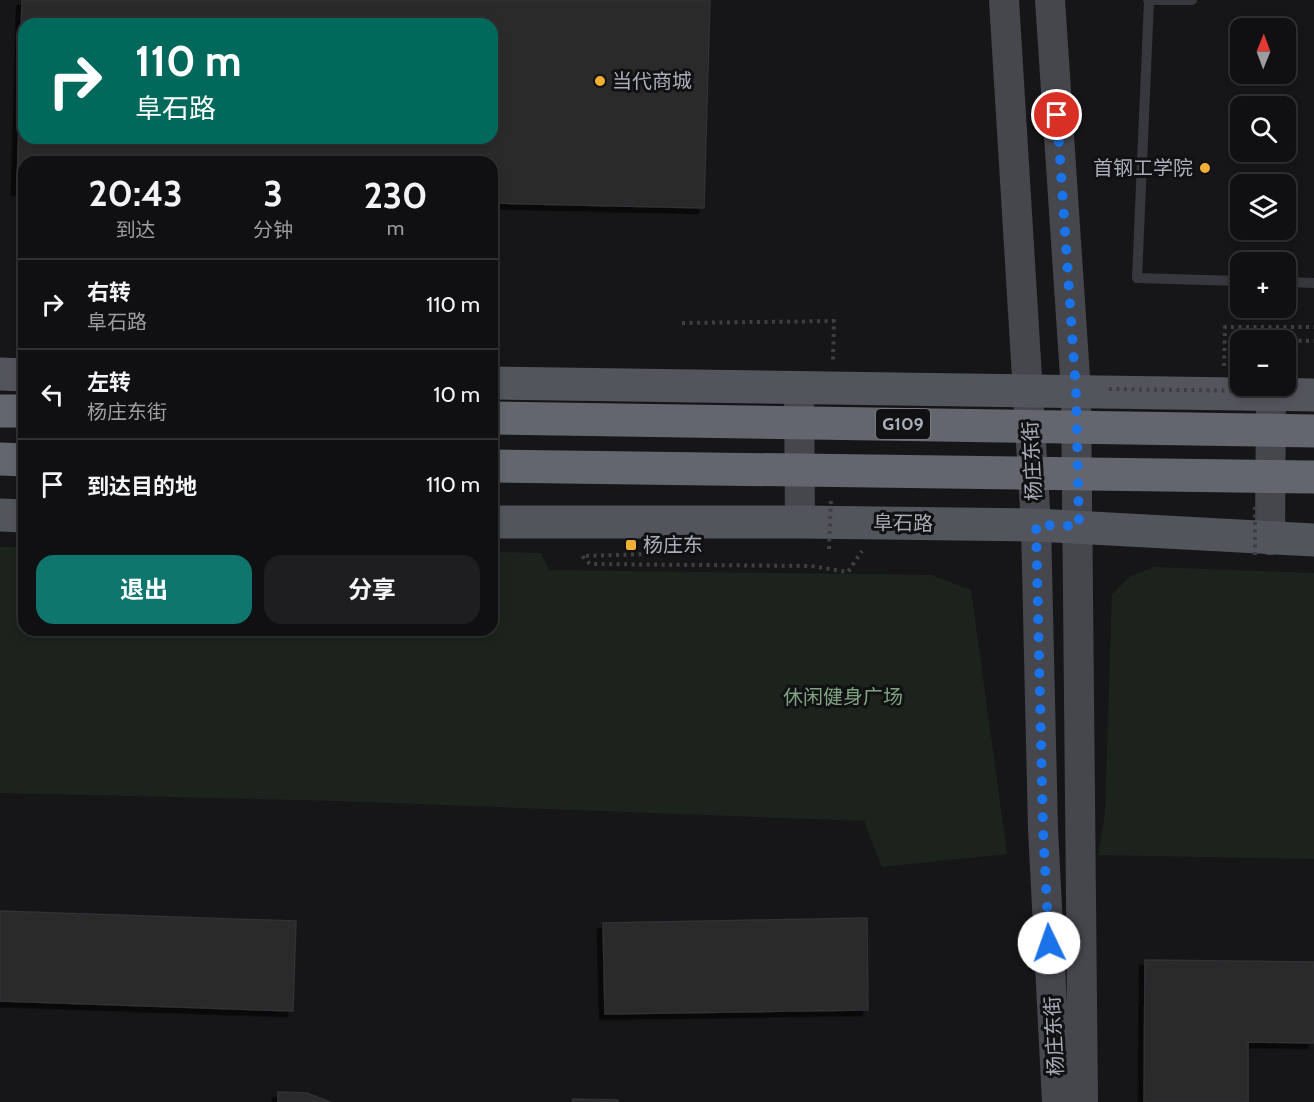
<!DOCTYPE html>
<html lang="zh">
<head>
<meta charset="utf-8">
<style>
	body { margin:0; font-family:Cabin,"Noto Sans SC",sans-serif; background:#1e1e20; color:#f1f3f6; height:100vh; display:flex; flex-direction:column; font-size:22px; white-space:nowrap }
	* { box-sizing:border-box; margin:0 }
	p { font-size:20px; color:#9c9d9f }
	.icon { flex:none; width:33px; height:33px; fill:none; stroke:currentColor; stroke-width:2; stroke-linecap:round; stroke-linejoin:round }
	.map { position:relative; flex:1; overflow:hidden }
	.sheet { position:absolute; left:18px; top:156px; width:480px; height:480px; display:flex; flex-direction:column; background:#101012; border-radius:18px; box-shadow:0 3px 9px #0003,0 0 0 2px #303032 }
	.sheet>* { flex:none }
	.top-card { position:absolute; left:18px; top:18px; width:480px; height:126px; border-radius:18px; box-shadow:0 3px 9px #0003,0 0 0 2px #303032; background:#00695c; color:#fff; overflow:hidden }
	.needle { width:39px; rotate:1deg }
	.buttons { position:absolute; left:1230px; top:18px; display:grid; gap:12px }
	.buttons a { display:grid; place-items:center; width:66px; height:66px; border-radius:12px; background:#101012; box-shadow:0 3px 9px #0003,0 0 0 2px #303032; font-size:30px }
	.pin { position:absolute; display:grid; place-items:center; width:51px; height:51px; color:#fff; margin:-26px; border:3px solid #fff; border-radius:50%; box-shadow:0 2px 6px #0007 }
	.me { position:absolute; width:66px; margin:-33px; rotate:357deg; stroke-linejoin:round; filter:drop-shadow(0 0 4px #0008) }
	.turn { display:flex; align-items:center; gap:21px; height:126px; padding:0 18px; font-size:27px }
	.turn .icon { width:78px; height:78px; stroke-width:2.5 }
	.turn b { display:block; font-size:42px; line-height:51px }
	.eta { display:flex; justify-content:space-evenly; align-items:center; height:102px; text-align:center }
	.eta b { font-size:36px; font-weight:700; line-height:42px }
	.primary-button { display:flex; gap:12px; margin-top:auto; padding:12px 18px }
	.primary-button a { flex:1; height:69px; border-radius:18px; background:#0f766e; color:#fff; font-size:24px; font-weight:700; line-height:69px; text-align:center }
	.primary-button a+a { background:#1e1e20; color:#f1f3f6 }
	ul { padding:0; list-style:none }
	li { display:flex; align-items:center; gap:18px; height:90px; padding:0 18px; border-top:2px solid #303032 }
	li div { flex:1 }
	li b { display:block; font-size:22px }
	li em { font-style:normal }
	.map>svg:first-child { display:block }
	.green { fill:#1c231d }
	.building { fill:#29292c; stroke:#303034; stroke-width:1.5; fill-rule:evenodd; filter:url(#shadow) }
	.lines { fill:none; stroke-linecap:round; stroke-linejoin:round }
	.path { stroke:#3d3f44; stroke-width:4; stroke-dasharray:3 4.5; stroke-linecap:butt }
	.lane { stroke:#37383d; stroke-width:10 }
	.secondary { stroke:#45474d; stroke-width:30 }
	.primary { stroke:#53555c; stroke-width:33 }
	.highway { stroke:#63666e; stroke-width:33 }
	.path-bridge { stroke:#3d3f44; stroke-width:4; stroke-dasharray:3 4.5; stroke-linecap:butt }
	.highway-bridge { stroke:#63666e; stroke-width:33 }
	.route { stroke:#1a73e8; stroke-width:10; stroke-dasharray:0 18 }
	.poi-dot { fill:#f2b134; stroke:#111113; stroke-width:2 }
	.labels { text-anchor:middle; stroke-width:6; stroke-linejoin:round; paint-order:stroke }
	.shield { fill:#111113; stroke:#7b7e86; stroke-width:1.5 }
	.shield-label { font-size:18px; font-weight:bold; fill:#a8adb8 }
	.poi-label { font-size:20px; fill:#a8adb8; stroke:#111113; text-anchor:start }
	.street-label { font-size:20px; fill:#a8adb8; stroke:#111113 }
	.park-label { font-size:20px; fill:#7fa381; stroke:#111113 }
</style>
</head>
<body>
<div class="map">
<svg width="1314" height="1102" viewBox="0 0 1314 1102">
	<defs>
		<filter id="shadow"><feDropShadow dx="-5.5" dy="5.5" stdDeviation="0" flood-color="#0009"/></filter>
	</defs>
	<rect width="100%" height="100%" fill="#161618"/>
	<path class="green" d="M0,547H24V630H492V552L541,553L549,570L931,575L971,590L1007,854L882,867L864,821L337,801L0,793Z
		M1154,567L1314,573V859L1098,855L1105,813L1112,594L1131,576Z"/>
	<path class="building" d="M22,0H710L704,208L492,203V162H24V190H17ZM24,24H492V138H24Z
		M0,911L296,921L293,1011L0,1001Z
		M867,918L868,1010L605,1014L603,923Z
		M1145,960L1314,962V1043L1248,1042V1102H1144Z
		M278,1092L307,1093L330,1102H278Z
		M573,1099L618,1100V1102H572Z"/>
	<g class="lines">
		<path class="path" d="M682,323L834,321L833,360
			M1261,340L1314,341
			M1224,366L1225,327H1314
			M649,554L582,556L590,564L811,566L848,572L862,551"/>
		<path class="lane" d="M1148,0H1192
			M1149,1L1137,278L1240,281
			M1286,282L1314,283"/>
		<path class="secondary" d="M1004,0L1036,525L1043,829L1057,1102
			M1050,0L1076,392L1083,1102
			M799,388L800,522
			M1270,540L1271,394"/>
		<path class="primary" d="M0,374L24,375
			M492,383L1314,395
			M0,515L24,516
			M492,522H800L1036,525L1314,540"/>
		<path class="highway" d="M0,411H24
			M0,459L24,460"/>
		<path class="path-bridge" d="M1109,389L1260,391V386
			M829,549L831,498
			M1255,555V505"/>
		<path class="highway-bridge" d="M492,418L1314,431
			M492,466L1314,477"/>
	</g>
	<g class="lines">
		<path class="route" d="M1049,943L1043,829L1036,525L1079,526L1076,392L1057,115"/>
	</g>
	<g class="poi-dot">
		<circle cx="600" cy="81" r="6"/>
		<circle cx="1205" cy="168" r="6"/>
		<rect x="625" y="539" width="12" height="12" rx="3"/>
	</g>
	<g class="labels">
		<rect class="shield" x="876" y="409" width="54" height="30" rx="4.5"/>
		<g class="shield-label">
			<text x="903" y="430">G109</text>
		</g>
		<g class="poi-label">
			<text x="612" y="88">当代商城</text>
			<text x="1193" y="175" text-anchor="end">首钢工学院</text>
			<text x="643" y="552">杨庄东</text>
		</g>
		<g class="street-label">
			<text transform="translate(1032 461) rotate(-93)" y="7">杨庄东街</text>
			<text transform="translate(903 523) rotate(1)" y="7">阜石路</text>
			<text transform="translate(1054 1036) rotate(-93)" y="7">杨庄东街</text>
		</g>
		<g class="park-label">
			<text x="843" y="704">休闲健身广场</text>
		</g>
	</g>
</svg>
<div class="buttons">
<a><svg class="needle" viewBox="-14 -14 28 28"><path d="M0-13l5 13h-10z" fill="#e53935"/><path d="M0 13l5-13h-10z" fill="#9c9d9f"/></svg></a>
<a><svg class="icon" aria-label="search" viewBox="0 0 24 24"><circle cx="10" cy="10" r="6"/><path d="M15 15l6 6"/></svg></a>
<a><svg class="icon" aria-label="layers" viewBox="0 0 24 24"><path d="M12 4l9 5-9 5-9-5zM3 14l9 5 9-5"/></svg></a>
<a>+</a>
<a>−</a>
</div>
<div class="pin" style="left:1057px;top:115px;background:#d93025"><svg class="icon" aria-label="arrive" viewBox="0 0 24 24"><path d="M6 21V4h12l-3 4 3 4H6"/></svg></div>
<svg class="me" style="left:1049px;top:943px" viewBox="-20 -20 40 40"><circle r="19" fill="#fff"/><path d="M0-13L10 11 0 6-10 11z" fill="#1a73e8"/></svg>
<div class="top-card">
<div class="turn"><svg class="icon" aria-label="right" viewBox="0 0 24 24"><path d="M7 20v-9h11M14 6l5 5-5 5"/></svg><div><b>110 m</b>阜石路</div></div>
</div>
<section class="sheet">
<div class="eta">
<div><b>20:43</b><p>到达</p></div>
<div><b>3</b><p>分钟</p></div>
<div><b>230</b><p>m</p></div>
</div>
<ul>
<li><svg class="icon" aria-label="right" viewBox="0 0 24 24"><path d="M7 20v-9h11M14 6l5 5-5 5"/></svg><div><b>右转</b><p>阜石路</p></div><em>110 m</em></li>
<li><svg class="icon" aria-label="left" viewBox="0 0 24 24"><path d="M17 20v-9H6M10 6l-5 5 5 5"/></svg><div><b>左转</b><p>杨庄东街</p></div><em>10 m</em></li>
<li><svg class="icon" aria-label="arrive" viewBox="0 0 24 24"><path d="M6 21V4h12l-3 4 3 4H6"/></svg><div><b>到达目的地</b></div><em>110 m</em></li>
</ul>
<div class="primary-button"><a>退出</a><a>分享</a></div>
</section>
</div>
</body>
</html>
